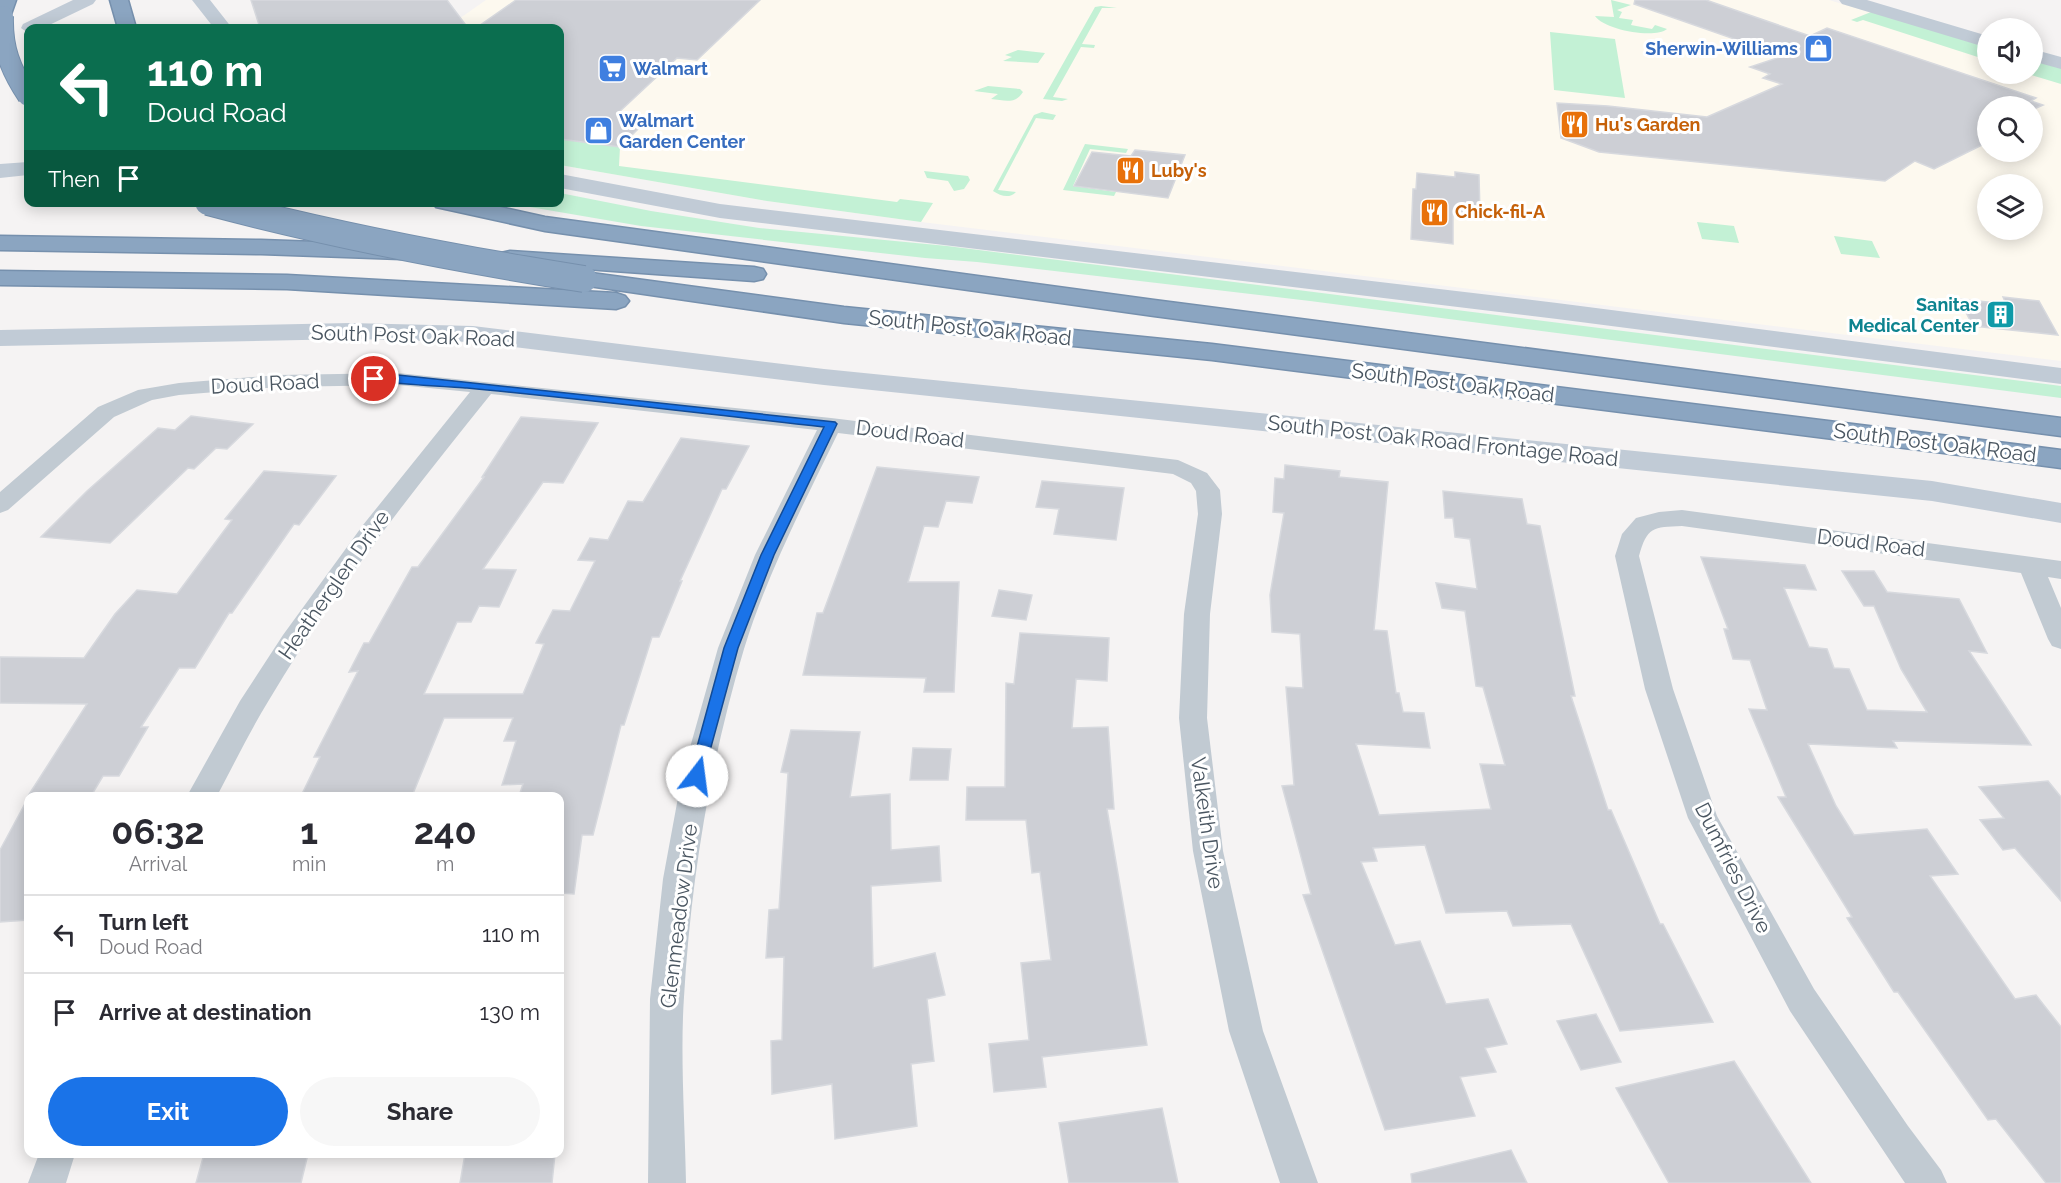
<!DOCTYPE html>
<html lang="en">
<head>
<meta charset="utf-8">
<style>
	body { margin:0; font-family:Raleway,sans-serif; background:#f7f7f7; color:#2b2b33; height:100vh; display:flex; flex-direction:column; font-size:22px; white-space:nowrap }
	* { box-sizing:border-box; margin:0 }
	p { font-size:20px; color:#7c7c81 }
	.icon { flex:none; width:33px; height:33px; fill:none; stroke:currentColor; stroke-width:2; stroke-linecap:round; stroke-linejoin:round }
	.map { position:relative; flex:1; overflow:hidden }
	.sheet { position:absolute; left:24px; top:792px; width:540px; height:366px; display:flex; flex-direction:column; background:#fff; border-radius:12px; box-shadow:0 3px 15px #0003 }
	.sheet>* { flex:none }
	.banner { position:absolute; left:24px; top:24px; width:540px; height:183px; border-radius:12px; box-shadow:0 3px 15px #0003; background:#0b6e4f; color:#fff; overflow:hidden }
	.controls { position:absolute; left:1977px; top:18px; display:grid; gap:12px }
	.controls a { display:grid; place-items:center; width:66px; height:66px; border-radius:50%; background:#fff; box-shadow:0 3px 15px #0003; font-size:30px }
	.pin { position:absolute; display:grid; place-items:center; width:51px; height:51px; color:#fff; margin:-26px; border:3px solid #fff; border-radius:50%; box-shadow:0 2px 6px #0007 }
	.me { position:absolute; width:66px; margin:-33px; rotate:15deg; stroke-linejoin:round; filter:drop-shadow(0 0 4px #0008) }
	.turn { display:flex; align-items:center; gap:21px; height:126px; padding:0 24px; font-size:27px }
	.turn .icon { width:78px; height:78px; stroke-width:2.5 }
	.turn b { display:block; font-size:42px; line-height:51px }
	.then { display:flex; align-items:center; height:57px; padding:0 24px; background:#0003; gap:12px; font-size:22px }
	.eta { display:flex; justify-content:space-evenly; align-items:center; height:102px; text-align:center }
	.eta b { font-size:36px; font-weight:700; line-height:42px }
	.cta { display:flex; gap:12px; margin-top:auto; padding:12px 24px }
	.cta a { flex:1; height:69px; border-radius:36px; background:#1a73e8; color:#fff; font-size:24px; font-weight:700; line-height:69px; text-align:center }
	.cta a+a { background:#f7f7f7; color:#2b2b33 }
	ul { padding:0; list-style:none }
	li { display:flex; align-items:center; gap:18px; height:78px; padding:0 24px; border-top:2px solid #e1e1e2 }
	li div { flex:1 }
	li b { display:block; font-size:22px }
	li em { font-style:normal }
	.map>svg:first-child { display:block }
	.commercial { fill:#fdf9ef; fill-rule:evenodd }
	.green { fill:#c3f1d5 }
	.building { fill:#cdcfd5; stroke:#d7d9de; stroke-width:1.5 }
	.lines { fill:none; stroke-linecap:round; stroke-linejoin:round }
	.highway-casing { stroke:#7690ad; stroke-width:3 }
	.street { fill:#c1cad2; fill-rule:evenodd }
	.secondary { fill:#c1cbd6; fill-rule:evenodd }
	.highway { fill:#8ba5c1; fill-rule:evenodd }
	.highway-bridge-far1-casing { stroke:#7690ad; stroke-width:22; stroke-linecap:butt }
	.highway-bridge-casing { stroke:#7690ad; stroke-width:28; stroke-linecap:butt }
	.highway-bridge-far1 { stroke:#8ba5c1; stroke-width:20 }
	.highway-bridge { stroke:#8ba5c1; stroke-width:26 }
	.route { fill:#1a73e8; stroke:#114b97; stroke-width:1.5 }
	.labels { text-anchor:middle; stroke-width:6; stroke-linejoin:round; paint-order:stroke }
	.far-shop-label { font-size:18px; font-weight:bold; fill:#366cbe; stroke:#fff; text-anchor:start }
	.far-food-label { font-size:18px; font-weight:bold; fill:#c56008; stroke:#fff; text-anchor:start }
	.far-culture-label { font-size:18px; font-weight:bold; fill:#0d838f; stroke:#fff; text-anchor:end }
	.street-label { font-size:21px; fill:#4a5661; stroke:#fff }
</style>
</head>
<body>
<div class="map">
<svg width="2061" height="1183" viewBox="0 0 2061 1183">
	<rect width="100%" height="100%" fill="#f5f3f3"/>
	<path class="commercial" d="M486,0H1829L1987,47L1988,74H2032L2061,68V361L921,222L767,201L560,165V28H446ZM1988,106H2032V152H1988ZM1988,184H2032V230H1988Z"/>
	<path class="green" d="M1611,0L1631,5L1617,10L1622,12L1619,18L1633,20L1631,25L1652,29L1655,25L1667,29C1655,39 1604,30 1595,16L1614,17Z
		M1101,6L1117,8H1102L1082,44L1095,45L1094,48L1081,47L1053,97L1068,99L1062,101L1043,99L1095,7Z
		M1871,12L1987,44V60L1863,20L1857,22L1851,20Z
		M1550,32L1615,39L1625,98L1554,90Z
		M1018,50L1045,53L1038,63L1003,61L1012,57L1005,55Z
		M2033,57L2061,66V84L2028,74H2032Z
		M988,86L1020,89L1023,92C1015,105 1004,100 991,99L998,94L974,91Z
		M1042,112L1056,115L1053,120L1036,118L998,190L1016,192C1009,199 1001,196 993,191L1034,115Z
		M560,139L620,147L619,166L897,202L900,199L933,203L921,222L767,201L560,165Z
		M1085,144L1128,149L1126,153L1090,149L1073,186L1116,192L1114,196L1063,190Z
		M924,171L968,176L970,180L964,189L954,191L948,181L927,178Z
		M560,193L651,211L759,228L947,246L2061,386V398L1310,301L977,262L925,258L641,226L507,203L560,202Z
		M1697,222L1734,226L1739,243L1702,239Z
		M1834,236L1872,241L1880,258L1841,254Z"/>
	<path class="building" d="M251,0H447L468,28H260Z
		M516,0H760L697,60L677,58L617,114L649,118L620,147L560,139V28H476Z
		M1635,0H1706L1810,36L1827,28L2036,98L2031,101L2043,105L2032,110V106H1988V142L1934,169L1915,161L1885,181L1599,152L1561,138L1557,103L1608,106L1707,117L1782,84L1763,78L1770,74L1750,67L1783,56L1634,4Z
		M1135,150L1185,155L1168,198L1074,186L1092,152L1131,156Z
		M1455,172L1479,175L1480,214L1453,211V244L1411,239L1413,189H1416L1417,173L1455,177Z
		M2003,297L2039,301L2058,335L1973,326L1959,299L2006,304Z
		M191,416L253,424L227,449L216,448L194,469L188,468L110,543L41,537L87,491L158,428L175,430Z
		M521,417L598,423L563,483L543,482L483,569L516,570L499,607L479,606L471,622H457L424,694H523L544,644L536,643L553,610L570,611L595,561L578,560L590,538L608,540L628,501L643,502L681,438L749,446L726,489H722L680,581H682L659,637H652L624,725H621L593,835H582L574,894L560,893V796H519L523,784L502,785L516,741H504L513,718H444L412,796H301L320,757H314L358,671L349,672L364,643H369L412,567H418L484,477H482Z
		M1285,465L1340,471L1339,477L1388,482L1374,630L1387,631L1396,693H1399L1403,712L1424,713L1430,748L1356,744L1379,815L1491,809L1480,764L1505,765L1483,687L1476,686L1465,611L1442,608L1436,583L1477,589L1470,539L1455,537L1453,518H1445L1443,491L1522,499L1527,524L1540,526L1575,696H1571L1608,810H1611L1660,924H1663L1713,1022L1620,1031L1571,924L1513,926L1507,911L1446,913L1425,845L1373,848L1377,861L1361,862L1395,945L1420,941L1446,1004L1488,999L1507,1044L1485,1048L1496,1072L1460,1077L1475,1116L1385,1130L1303,895L1311,894L1282,786L1294,785L1286,687L1303,688L1300,634L1272,632L1270,595L1284,513L1273,512L1275,478L1284,479Z
		M877,467L979,477L972,503L946,501L938,527L924,526L908,582H959L954,692H924L926,678L803,675L817,613H823Z
		M264,471L336,476L299,525L294,524L232,613H229L195,668H179L141,727H148L119,776H103L91,796H28L87,704L0,703V657L84,658L115,614L137,590L177,594L232,520L225,519Z
		M1042,481L1124,488L1116,540L1054,534L1059,509L1036,507Z
		M1701,557L1805,565L1816,590L1784,588L1809,647L1827,649L1834,668L1849,669L1867,710L1927,712L1901,669L1874,606H1864L1842,571H1874L1887,592L1959,599L1987,653L1969,651L2031,745L1893,741L1897,748L1808,744L1836,806L1854,835L1927,829L1958,874L1930,876L2015,999L2036,995L2061,1027V1183H2046L1996,1119L1988,1120L1898,992H1894L1847,918L1852,917L1778,797H1786L1749,709L1767,710L1750,660L1733,659L1724,629H1728Z
		M999,590L1032,595L1026,620L992,616Z
		M1020,633L1109,638L1107,681L1076,679L1072,728L1108,727L1114,809H1107L1147,1045L1042,1057L1046,1087L994,1092L989,1044L1029,1040L1021,963L1051,960L1040,872L1032,873L1026,820H966L967,787H1005L1006,683L1014,684Z
		M791,730L860,732L850,797L890,794L891,850L939,846L941,881L871,886L873,968L935,953L945,995L927,999L934,1061L911,1064L917,1126L835,1139L832,1084L772,1094L771,1041L782,1040L784,957L766,958L769,910L779,909L788,773L781,772Z
		M913,748L951,749L948,780H910Z
		M2048,781L2061,797V901L2015,848L2003,850L1980,820L2004,818L1979,787Z
		M28,798V920L0,922V850Z
		M1596,1014L1621,1062L1581,1070L1557,1021Z
		M1734,1061L1811,1183H1669L1616,1088Z
		M1162,1108L1178,1183H1069L1059,1123Z
		M1511,1150L1527,1183H1412L1411,1174Z
		M204,1154H308L301,1183H196Z
		M465,1154H555L552,1183H460Z"/>
	<g class="lines">
		<defs>
			<path id="highway" d="M0,0H16L9,20L0,21Z
				M110,0H128L136,28H118Z
				M433,202H478L545,217L1154,300L2061,418V436L1154,316L545,231L436,207Z
				M0,236L261,240L401,245L410,247L413,252L410,257L401,259L261,254L0,250Z
				M510,251L754,267L763,269L766,274L763,279L754,281L501,263L498,258L501,253Z
				M0,271L287,275L616,293L625,296L629,301L625,306L616,309L287,289L0,285Z
				M584,272L844,307L1212,344L2061,450V468L1212,360L844,323L575,284L572,279L575,274Z"/>
		</defs>
		<use href="#highway" class="highway-casing"/>
		<path class="street" d="M398,373L831,418L1178,460L1207,473L1220,490L1222,514L1210,614L1207,718L1223,851L1263,1031L1318,1183H1280L1229,1031L1193,851L1179,718L1184,614L1198,514L1196,491L1191,483L1173,474L838,433C804,503 767,574 744,649C710,762 691,879 684,997C680,1056 685,1123 686,1183H648L650,999L663,879L682,776L718,648L755,555L817,430L491,394C412,492 333,592 269,700C250,731 234,764 217,796H187L240,701L283,635L363,525L470,392L398,385L279,387L179,395L152,400L114,417L8,510L0,513V492L98,407L138,390L179,383L279,375Z
			M1682,510L2061,561V579L2048,577L2061,608V649L2052,646L2048,639L2021,573L1682,526C1653,527 1647,527 1639,556L1673,689L1717,816L1814,989L1908,1126L1941,1170L1947,1183H1905L1790,1011L1688,818L1645,689L1615,556L1622,534L1636,518L1659,512Z
			M39,1154H75L66,1183H28Z"/>
		<path class="secondary" d="M73,0H96L93,4L43,28H28V33L21,28L23,24Z
			M192,0H210L232,28H214Z
			M1839,0H1867L1988,36V48L1842,4Z
			M2032,49L2061,57V69L2032,61Z
			M28,162V175L0,178V164Z
			M560,174L720,204L1557,303L2061,368V384L1557,319L720,218L560,188Z
			M350,323L473,326L824,369L1932,481L2061,503V523L1932,501L824,385L473,342L350,339L0,346V330Z"/>
		<use href="#highway" class="highway"/>
		<defs>
			<path id="highway-bridge-far1" d="M3,16C2,48 10,69 28,96"/>
			<path id="highway-bridge" d="M208,202C332,235 457,259 584,279"/>
		</defs>
		<use href="#highway-bridge-far1" class="highway-bridge-far1-casing"/>
		<use href="#highway-bridge" class="highway-bridge-casing"/>
		<use href="#highway-bridge-far1" class="highway-bridge-far1"/>
		<use href="#highway-bridge" class="highway-bridge"/>
	</g>
	<path class="route" d="M398,375L835,422L837,424L774,555L738,648L702,780L697,782L691,780L689,776L724,648L761,555L824,427C705,414 586,399 467,388C453,387 373,383 369,379L374,376Z"/>
	<defs>
		<symbol id="shop-square" viewBox="-11 -11 22 22"><rect x="-9" y="-9" width="18" height="18" rx="4" fill="#3f7fe0" stroke="#fff"/><path d="M-5-2.5h2.3a2.7 3.5 0 0 1 5.4 0H5L5.5 6h-11ZM-1.5-2.5h3a1.5 2.3 0 0 0-3 0Z" fill="#fff"/></symbol>
		<symbol id="supermarket-square" viewBox="-11 -11 22 22"><rect x="-9" y="-9" width="18" height="18" rx="4" fill="#3f7fe0" stroke="#fff"/><path d="M-6-5.5h2.5l.6 2H6L4.5 2H-2.5L-4.4-4H-6ZM-1.5 3.2a1.3 1.3 0 1 0 .1 0ZM3 3.2a1.3 1.3 0 1 0 .1 0Z" fill="#fff"/></symbol>
		<symbol id="restaurant-square" viewBox="-11 -11 22 22"><rect x="-9" y="-9" width="18" height="18" rx="4" fill="#e8710a" stroke="#fff"/><path d="M-5-6h1v4h1v-4h1v4h1v-4h1v5L-1.5 .5V6h-2V.5L-5-1ZM5-6V6H3V1.5H1.5Q1.5-4 5-6Z" fill="#fff"/></symbol>
		<symbol id="building-square" viewBox="-11 -11 22 22"><rect x="-9" y="-9" width="18" height="18" rx="4" fill="#0f9aa8" stroke="#fff"/><path d="M-4-6H4V6H1V3H-1V6H-4ZM-2.5-4.3h1.7v1.8h-1.7ZM.8-4.3h1.7v1.8H.8ZM-2.5-1h1.7V.8h-1.7ZM.8-1h1.7V.8H.8Z" fill="#fff"/></symbol>
	</defs>
	<g fill-rule="evenodd">
		<use href="#shop-square" x="1802" y="32" width="33" height="33"/>
		<use href="#supermarket-square" x="596" y="52" width="33" height="33"/>
		<use href="#restaurant-square" x="1558" y="108" width="33" height="33"/>
		<use href="#shop-square" x="582" y="114" width="33" height="33"/>
		<use href="#restaurant-square" x="1114" y="154" width="33" height="33"/>
		<use href="#restaurant-square" x="1418" y="196" width="33" height="33"/>
		<use href="#building-square" x="1984" y="298" width="33" height="33"/>
	</g>
	<g class="labels">
		<g class="far-shop-label">
			<text x="1798" y="55" text-anchor="end">Sherwin-Williams</text>
			<text x="633" y="75">Walmart</text>
			<text x="619" y="127">Walmart<tspan x="619" dy="21">Garden Center</tspan></text>
		</g>
		<g class="far-food-label">
			<text x="1595" y="131">Hu's Garden</text>
			<text x="1151" y="177">Luby's</text>
			<text x="1455" y="218">Chick-fil-A</text>
		</g>
		<g class="far-culture-label">
			<text x="1979" y="311">Sanitas<tspan x="1979" dy="21">Medical Center</tspan></text>
		</g>
		<g class="street-label">
			<text transform="translate(970 328) rotate(6)" y="7">South Post Oak Road</text>
			<text transform="translate(413 336) rotate(2)" y="7">South Post Oak Road</text>
			<text transform="translate(1453 383) rotate(7)" y="7">South Post Oak Road</text>
			<text transform="translate(265 384) rotate(-3)" y="7">Doud Road</text>
			<text transform="translate(910 434) rotate(7)" y="7">Doud Road</text>
			<text transform="translate(1443 441) rotate(6)" y="7">South Post Oak Road Frontage Road</text>
			<text transform="translate(1935 443) rotate(7)" y="7">South Post Oak Road</text>
			<text transform="translate(1871 543) rotate(7)" y="7">Doud Road</text>
			<text transform="translate(334 585) rotate(-55)" y="7">Heatherglen Drive</text>
			<text transform="translate(1207 823) rotate(82)" y="7">Valkeith Drive</text>
			<text transform="translate(1733 868) rotate(63)" y="7">Dumfries Drive</text>
			<text transform="translate(679 916) rotate(-83)" y="7">Glenmeadow Drive</text>
		</g>
	</g>
</svg>
<div class="controls">
<a><svg class="icon" aria-label="sound" viewBox="0 0 24 24"><path d="M4 9h4l5-4v14l-5-4H4zM17 9q2 3 0 6"/></svg></a>
<a><svg class="icon" aria-label="search" viewBox="0 0 24 24"><circle cx="10" cy="10" r="6"/><path d="M15 15l6 6"/></svg></a>
<a><svg class="icon" aria-label="layers" viewBox="0 0 24 24"><path d="M12 4l9 5-9 5-9-5zM3 14l9 5 9-5"/></svg></a>
</div>
<div class="pin" style="left:374px;top:379px;background:#d93025"><svg class="icon" aria-label="arrive" viewBox="0 0 24 24"><path d="M6 21V4h12l-3 4 3 4H6"/></svg></div>
<svg class="me" style="left:697px;top:776px" viewBox="-20 -20 40 40"><circle r="19" fill="#fff"/><path d="M0-13L10 11 0 6-10 11z" fill="#1a73e8"/></svg>
<div class="banner">
<div class="turn"><svg class="icon" aria-label="left" viewBox="0 0 24 24"><path d="M17 20v-9H6M10 6l-5 5 5 5"/></svg><div><b>110 m</b>Doud Road</div></div>
<div class="then">Then<svg class="icon" aria-label="arrive" viewBox="0 0 24 24"><path d="M6 21V4h12l-3 4 3 4H6"/></svg></div>
</div>
<section class="sheet">
<div class="eta">
<div><b>06:32</b><p>Arrival</p></div>
<div><b>1</b><p>min</p></div>
<div><b>240</b><p>m</p></div>
</div>
<ul>
<li><svg class="icon" aria-label="left" viewBox="0 0 24 24"><path d="M17 20v-9H6M10 6l-5 5 5 5"/></svg><div><b>Turn left</b><p>Doud Road</p></div><em>110 m</em></li>
<li><svg class="icon" aria-label="arrive" viewBox="0 0 24 24"><path d="M6 21V4h12l-3 4 3 4H6"/></svg><div><b>Arrive at destination</b></div><em>130 m</em></li>
</ul>
<div class="cta"><a>Exit</a><a>Share</a></div>
</section>
</div>
</body>
</html>
